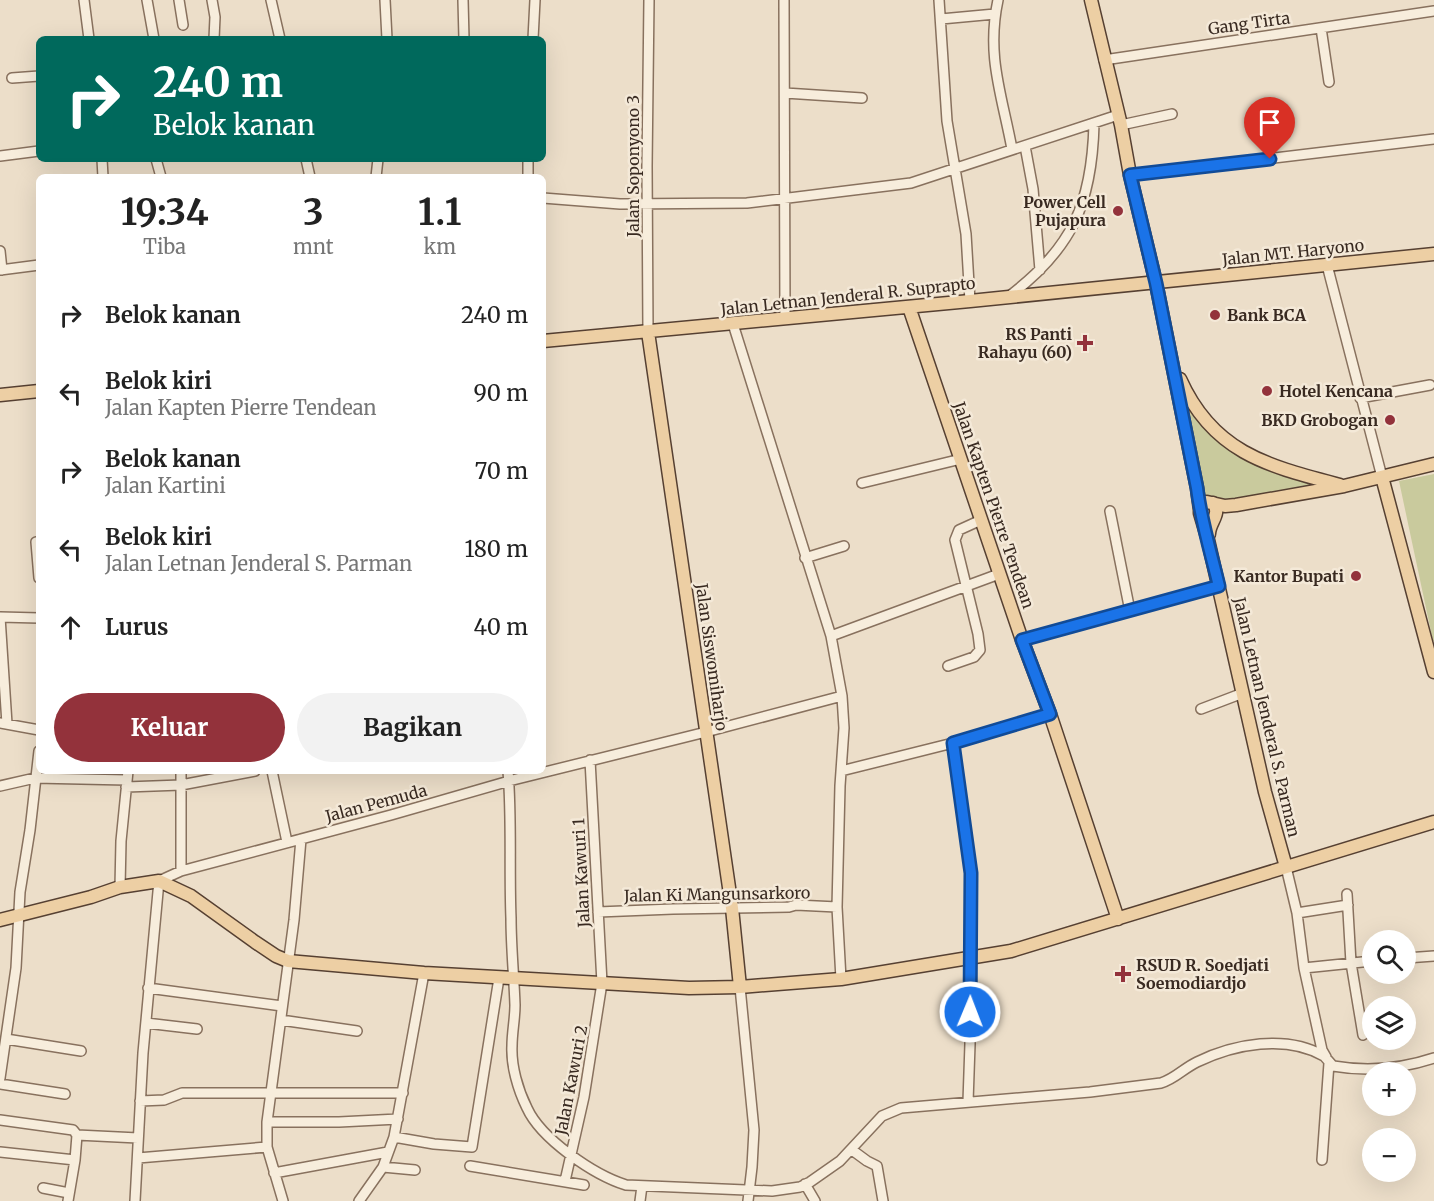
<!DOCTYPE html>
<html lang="id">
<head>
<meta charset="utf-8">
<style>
	body { margin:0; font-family:Merriweather,serif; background:#f2f2f2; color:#222; height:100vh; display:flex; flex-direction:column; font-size:22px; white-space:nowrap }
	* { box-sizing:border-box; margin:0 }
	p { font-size:20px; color:#767676 }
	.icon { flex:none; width:33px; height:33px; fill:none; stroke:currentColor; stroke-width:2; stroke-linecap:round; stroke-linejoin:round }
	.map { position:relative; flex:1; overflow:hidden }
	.drawer { position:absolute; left:36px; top:174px; width:510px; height:600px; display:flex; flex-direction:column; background:#fff; border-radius:9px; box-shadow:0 6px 24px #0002 }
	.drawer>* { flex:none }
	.guide { position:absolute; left:36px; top:36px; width:510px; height:126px; border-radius:9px; box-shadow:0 6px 24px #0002; background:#00695c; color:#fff; overflow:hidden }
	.tools { position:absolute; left:1362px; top:930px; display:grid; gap:12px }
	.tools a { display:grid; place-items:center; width:54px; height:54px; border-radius:50%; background:#fff; box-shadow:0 6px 24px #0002; font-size:30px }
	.pin { position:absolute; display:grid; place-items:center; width:51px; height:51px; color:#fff; margin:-62px -26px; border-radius:50% 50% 50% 0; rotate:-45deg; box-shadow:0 0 6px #0007 }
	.pin .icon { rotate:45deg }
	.me { position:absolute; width:66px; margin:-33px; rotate:1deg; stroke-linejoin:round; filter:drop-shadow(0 0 4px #0008) }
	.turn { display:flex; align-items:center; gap:21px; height:126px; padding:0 18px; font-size:27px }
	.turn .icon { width:78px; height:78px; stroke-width:2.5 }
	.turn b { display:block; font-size:42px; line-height:51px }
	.eta { display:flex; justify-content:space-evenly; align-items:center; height:102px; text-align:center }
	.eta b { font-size:36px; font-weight:700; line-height:42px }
	.cta { display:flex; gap:12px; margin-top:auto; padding:12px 18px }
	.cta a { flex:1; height:69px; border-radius:36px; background:#93323b; color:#fff; font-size:24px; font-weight:700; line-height:69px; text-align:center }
	.cta a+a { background:#f2f2f2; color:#222 }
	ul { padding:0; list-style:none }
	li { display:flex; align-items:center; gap:18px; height:78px; padding:0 18px }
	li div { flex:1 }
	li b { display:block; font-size:22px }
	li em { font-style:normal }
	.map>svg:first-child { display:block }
	.green { fill:#c9ca9d }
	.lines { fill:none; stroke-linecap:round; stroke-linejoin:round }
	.minor-casing { stroke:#88715e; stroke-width:12 }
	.major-casing { stroke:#564032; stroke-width:15 }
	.minor { stroke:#f7eddc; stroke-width:9 }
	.major { stroke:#edcfa4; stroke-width:12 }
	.route-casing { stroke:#114b97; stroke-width:15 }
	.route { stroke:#1a73e8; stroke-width:10 }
	.poi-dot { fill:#93323b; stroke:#f4e9d8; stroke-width:2 }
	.labels { text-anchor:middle; stroke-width:5; stroke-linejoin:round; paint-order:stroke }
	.street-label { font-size:16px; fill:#392a21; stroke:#f4e9d8 }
	.poi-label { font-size:16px; font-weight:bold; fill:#392a21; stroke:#f4e9d8; text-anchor:end }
</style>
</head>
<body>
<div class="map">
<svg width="1434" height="1201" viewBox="0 0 1434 1201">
	<rect width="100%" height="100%" fill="#ecdec9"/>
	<path class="green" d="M1183,388L1237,450L1343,486L1210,502L1201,494Z
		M1434,474V641H1433L1399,481Z"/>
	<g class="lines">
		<defs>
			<path id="minor" d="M84,0L89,39
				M147,0L154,39
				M179,0L183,25
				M212,0L215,17L214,39
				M271,0L280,39
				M385,0L387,39
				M463,0L464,39
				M784,0L785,319
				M939,0L947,121L966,234L970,301
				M998,0C986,56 1002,95 1012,149
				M941,19L995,14
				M1321,28L1329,82
				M533,39L535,0
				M1104,60L1434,11
				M12,78L39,76
				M785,93L862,98
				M1121,125L1172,114
				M1025,146L1033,189L1040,270
				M0,156L39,151
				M102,159L103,177
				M156,159L161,177
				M306,159L310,177
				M1130,175L1434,139
				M376,177L378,159
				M528,177V159
				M543,198L620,204L747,203L911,183L1118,115
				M0,251L2,270
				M1327,265L1382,477
				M0,270L39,265
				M1008,297C1072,249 1092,204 1094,124
				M733,324L831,636L842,696L844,728L840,786L837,907L841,979
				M648,332L647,166L649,0
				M1360,398L1430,385
				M862,483L961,459
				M1110,511L1130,611
				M36,542L39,578
				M805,558L844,546
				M0,617L7,724
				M0,617L39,618
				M831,636L999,574
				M1022,640L1219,586
				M948,666L974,657L980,650L978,634L955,540L959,530L981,520
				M1201,709L1243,693
				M0,723L39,730
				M953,743L971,873L970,1044L968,1102
				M272,771L287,842
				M508,771C512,820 509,869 511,918C511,947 514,976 515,1005C515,1019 512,1032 512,1046C511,1066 518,1090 527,1108C541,1139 594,1175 626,1185L772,1191L800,1187L810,1182L840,1161L882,1116L901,1108L1090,1092L1161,1083C1175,1079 1184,1068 1197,1062C1234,1044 1286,1034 1324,1056C1327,1059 1330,1063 1333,1066C1368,1072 1401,1069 1434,1058
				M841,771L953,743L1050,714
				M0,786L35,778L127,780
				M126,787L181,785L255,771
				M1286,867L1297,913L1304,968L1322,1050L1326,1057
				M181,871V771
				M120,887L121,841L128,771
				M1347,894L1351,963L1363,1035
				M598,912L673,909L789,907L796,905L837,907
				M1297,913L1348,905
				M1406,958L1434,956
				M1304,968L1372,961
				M740,987L754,1130L752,1167L748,1201
				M148,988L282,1006
				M281,1020L357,1031
				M146,1023L197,1029
				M6,1039L81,1051
				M0,1078L16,968L20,892L30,830L39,751
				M0,1084L65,1094
				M140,1101L164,1100L182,1093H403
				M0,1120L73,1130L77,1135L138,1138
				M267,1122H339L398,1119
				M394,1137L434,1144L472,1147L499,978
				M852,1150L867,1161L877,1166L883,1201
				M0,1152L75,1160
				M138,1158L267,1147
				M1322,1160L1329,1063
				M470,1166L584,1185
				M383,1167L415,1170
				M274,1173L388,1152
				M565,1181L584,1097L602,983L590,760
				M805,1184L815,1201
				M43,1188L69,1193
				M68,1201L75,1160L77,1135
				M135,1201L143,1053L159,881L181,871L391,815L509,781L706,732L842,696
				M283,1201L267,1147V1122L294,920L301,839
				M359,1201L383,1167L394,1137L424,973
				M640,1201L642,1186"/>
			<path id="major" d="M1091,0L1121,125L1130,175L1156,283L1197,488L1200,510
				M909,307L1022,640L1050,714L1118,919
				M648,332L732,908L740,987
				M543,341L970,301L1434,254
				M1180,379C1213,453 1268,466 1340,485
				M0,395L39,391
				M1382,477L1434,672
				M1209,534C1209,522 1222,514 1213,503
				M1286,867L1265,792L1208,540L1200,513V507L1207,502L1225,506L1236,505L1344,486L1434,464
				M0,920L91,897L120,887L159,881L191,896L255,942L276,956L288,961L424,973L689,988L740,987L841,979L1011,951L1434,822"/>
		</defs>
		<use href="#minor" class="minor-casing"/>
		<use href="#major" class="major-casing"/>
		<use href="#minor" class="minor"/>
		<use href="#major" class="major"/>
	</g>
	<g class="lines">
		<defs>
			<path id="route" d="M970,1012L971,873L953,743L1050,714L1022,640L1219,586C1211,553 1201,521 1197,488L1156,283L1130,175L1270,159"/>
		</defs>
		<use href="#route" class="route-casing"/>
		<use href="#route" class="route"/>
	</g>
	<g class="poi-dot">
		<circle cx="1118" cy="211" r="6"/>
		<circle cx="1215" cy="315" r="6"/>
		<path d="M1082 334h6v6h6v6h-6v6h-6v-6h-6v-6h6z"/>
		<circle cx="1267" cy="391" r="6"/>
		<circle cx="1390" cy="420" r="6"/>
		<circle cx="1356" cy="576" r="6"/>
		<path d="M1120 965h6v6h6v6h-6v6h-6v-6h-6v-6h6z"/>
	</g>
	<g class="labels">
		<g class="street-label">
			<text transform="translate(1249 23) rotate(-8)" y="6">Gang Tirta</text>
			<text transform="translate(633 166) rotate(-90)" y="6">Jalan Soponyono 3</text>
			<text transform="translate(1293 252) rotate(-6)" y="6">Jalan MT. Haryono</text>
			<text transform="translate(848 296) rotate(-6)" y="6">Jalan Letnan Jenderal R. Suprapto</text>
			<text transform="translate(994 505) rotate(71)" y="6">Jalan Kapten Pierre Tendean</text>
			<text transform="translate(712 657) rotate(82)" y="6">Jalan Siswomiharjo</text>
			<text transform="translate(1267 717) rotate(77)" y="6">Jalan Letnan Jenderal S. Parman</text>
			<text transform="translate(376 803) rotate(-15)" y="6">Jalan Pemuda</text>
			<text transform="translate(581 873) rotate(-93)" y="6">Jalan Kawuri 1</text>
			<text transform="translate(717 894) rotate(-1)" y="6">Jalan Ki Mangunsarkoro</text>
			<text transform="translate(571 1080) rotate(-79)" y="6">Jalan Kawuri 2</text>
		</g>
		<g class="poi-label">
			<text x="1106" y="208">Power Cell<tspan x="1106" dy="18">Pujapura</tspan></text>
			<text x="1227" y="321" text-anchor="start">Bank BCA</text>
			<text x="1072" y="340">RS Panti<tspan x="1072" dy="18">Rahayu (60)</tspan></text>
			<text x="1279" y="397" text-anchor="start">Hotel Kencana</text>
			<text x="1378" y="426">BKD Grobogan</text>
			<text x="1344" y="582">Kantor Bupati</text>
			<text x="1136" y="971" text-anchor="start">RSUD R. Soedjati<tspan x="1136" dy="18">Soemodiardjo</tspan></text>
		</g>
	</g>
</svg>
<div class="tools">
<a><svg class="icon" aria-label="search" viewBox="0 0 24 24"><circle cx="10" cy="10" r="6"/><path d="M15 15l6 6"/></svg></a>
<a><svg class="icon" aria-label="layers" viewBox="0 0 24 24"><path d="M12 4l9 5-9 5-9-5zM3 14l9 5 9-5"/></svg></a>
<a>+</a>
<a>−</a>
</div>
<div class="pin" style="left:1270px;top:159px;background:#d93025"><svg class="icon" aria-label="arrive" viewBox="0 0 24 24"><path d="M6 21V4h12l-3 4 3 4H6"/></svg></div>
<svg class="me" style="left:970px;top:1012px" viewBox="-20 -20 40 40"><circle r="17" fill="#1a73e8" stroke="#fff" stroke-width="3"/><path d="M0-11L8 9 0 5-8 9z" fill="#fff"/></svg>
<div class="guide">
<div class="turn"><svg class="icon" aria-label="right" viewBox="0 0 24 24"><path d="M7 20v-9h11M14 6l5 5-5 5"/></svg><div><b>240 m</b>Belok kanan</div></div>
</div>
<section class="drawer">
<div class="eta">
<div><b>19:34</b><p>Tiba</p></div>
<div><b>3</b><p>mnt</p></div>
<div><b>1.1</b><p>km</p></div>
</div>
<ul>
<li><svg class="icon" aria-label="right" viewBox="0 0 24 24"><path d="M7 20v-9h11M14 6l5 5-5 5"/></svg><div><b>Belok kanan</b></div><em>240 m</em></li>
<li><svg class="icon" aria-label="left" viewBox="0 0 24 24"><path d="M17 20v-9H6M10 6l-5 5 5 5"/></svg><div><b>Belok kiri</b><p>Jalan Kapten Pierre Tendean</p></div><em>90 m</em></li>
<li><svg class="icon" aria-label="right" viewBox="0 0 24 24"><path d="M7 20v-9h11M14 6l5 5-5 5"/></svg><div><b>Belok kanan</b><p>Jalan Kartini</p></div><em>70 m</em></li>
<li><svg class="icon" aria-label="left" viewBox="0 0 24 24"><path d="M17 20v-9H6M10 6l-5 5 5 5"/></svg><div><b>Belok kiri</b><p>Jalan Letnan Jenderal S. Parman</p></div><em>180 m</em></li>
<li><svg class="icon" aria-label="ahead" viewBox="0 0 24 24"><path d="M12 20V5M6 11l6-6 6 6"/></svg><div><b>Lurus</b></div><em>40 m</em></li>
</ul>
<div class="cta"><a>Keluar</a><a>Bagikan</a></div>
</section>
</div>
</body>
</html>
